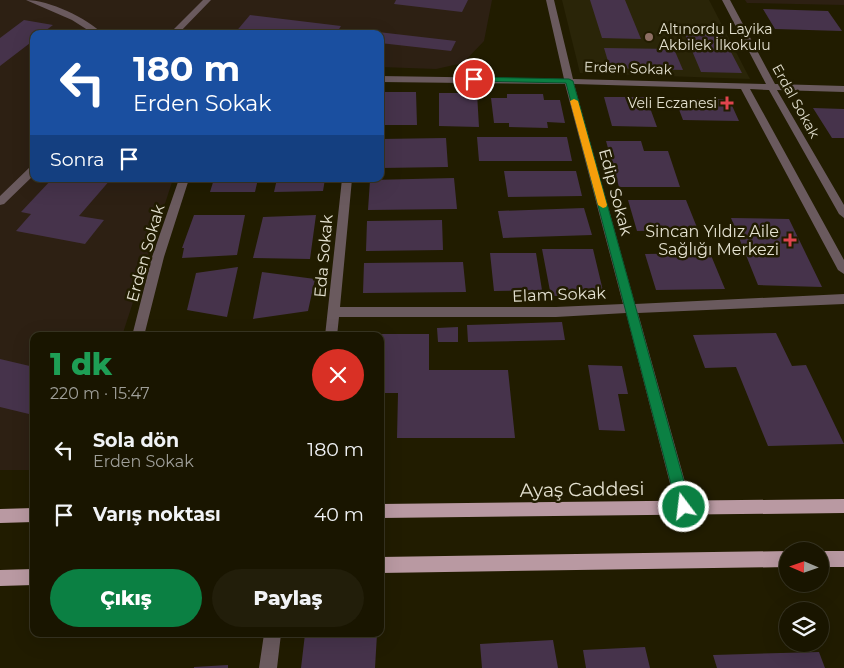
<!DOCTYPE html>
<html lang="tr">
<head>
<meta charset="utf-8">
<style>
	body { margin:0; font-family:Montserrat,sans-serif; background:#221e0a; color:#f1f3f6; height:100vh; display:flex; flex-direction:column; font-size:19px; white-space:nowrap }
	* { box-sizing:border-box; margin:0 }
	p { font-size:16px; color:#9f9f99 }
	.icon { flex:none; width:28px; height:28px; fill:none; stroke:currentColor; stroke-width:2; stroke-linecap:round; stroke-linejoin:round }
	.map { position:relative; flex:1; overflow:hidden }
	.side { position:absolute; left:30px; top:332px; width:354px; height:305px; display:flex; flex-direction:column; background:#191500; border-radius:10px; box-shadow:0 5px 20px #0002,0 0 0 1px #373422 }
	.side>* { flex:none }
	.guide { position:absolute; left:30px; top:30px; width:354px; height:152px; border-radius:10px; box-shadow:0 5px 20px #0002,0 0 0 1px #373422; background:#1a4fa0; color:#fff; overflow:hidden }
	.needle { width:32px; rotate:272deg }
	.controls { position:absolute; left:779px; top:542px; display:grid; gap:10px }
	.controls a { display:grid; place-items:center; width:50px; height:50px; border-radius:50%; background:#191500; box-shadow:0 5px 20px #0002,0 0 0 1px #373422; font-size:25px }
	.pin { position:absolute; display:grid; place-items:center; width:42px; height:42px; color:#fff; margin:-21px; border:2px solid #fff; border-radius:50%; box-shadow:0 1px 5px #0007 }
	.me { position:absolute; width:55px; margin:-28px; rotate:345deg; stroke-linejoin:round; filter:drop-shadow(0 0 4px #0008) }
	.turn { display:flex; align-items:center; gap:18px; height:105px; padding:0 20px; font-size:22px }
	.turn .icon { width:65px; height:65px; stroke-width:2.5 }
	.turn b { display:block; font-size:35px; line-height:42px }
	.then { display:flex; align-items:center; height:48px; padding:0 20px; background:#0003; gap:10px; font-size:19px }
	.round { display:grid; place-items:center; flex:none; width:52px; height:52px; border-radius:26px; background:#221e0a }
	.head { display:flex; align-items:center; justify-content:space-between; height:85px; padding:0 20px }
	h1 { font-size:30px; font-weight:800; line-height:38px; color:#1e9e55 }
	.cta { display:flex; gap:10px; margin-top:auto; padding:10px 20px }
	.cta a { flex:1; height:58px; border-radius:30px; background:#0b8043; color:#fff; font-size:20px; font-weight:800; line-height:58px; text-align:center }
	.cta a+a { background:#221e0a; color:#f1f3f6 }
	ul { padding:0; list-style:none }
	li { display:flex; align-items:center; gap:15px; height:65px; padding:0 20px }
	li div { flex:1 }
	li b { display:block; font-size:19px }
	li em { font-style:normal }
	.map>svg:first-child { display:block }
	.commercial { fill:#2d2013 }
	.built { fill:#2a2508 }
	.building { fill:#46334b }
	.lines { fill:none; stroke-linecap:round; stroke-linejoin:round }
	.minor { fill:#6a5a5e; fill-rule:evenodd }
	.major { fill:#b999a2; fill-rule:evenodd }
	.route { fill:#0b8043; stroke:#07532c }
	.slow { fill:#f59e0b }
	.education-dot { fill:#8d6e63; stroke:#211c00; stroke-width:2 }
	.health-dot { fill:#e0444e; stroke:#211c00; stroke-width:2 }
	.labels { text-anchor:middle; stroke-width:5; stroke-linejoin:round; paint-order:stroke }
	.far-poi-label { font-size:14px; fill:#e4e1d0; stroke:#211c00; text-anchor:start }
	.far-street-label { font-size:14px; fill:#e4e1d0; stroke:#211c00 }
	.street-label { font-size:16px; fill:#e4e1d0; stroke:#211c00 }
	.poi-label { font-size:16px; fill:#e4e1d0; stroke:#211c00; text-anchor:end }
	.near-street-label { font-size:19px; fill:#e4e1d0; stroke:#211c00 }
</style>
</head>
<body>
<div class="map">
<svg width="844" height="668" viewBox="0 0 844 668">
	<rect width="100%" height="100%" fill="#211c00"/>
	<path class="commercial" d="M0,0H492L484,41L463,63L436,69L380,67V34H34V179H173L122,336H34V470H0Z
		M745,0H844V5L747,3Z"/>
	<path class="built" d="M562,0H709L750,79L580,73Z"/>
	<path class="building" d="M396,0H468L462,12L394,4Z
		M590,0H625L641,39L602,38Z
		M763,9L828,11L842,31L775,29Z
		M250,15L341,26L336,34H234Z
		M24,20L53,25L41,34H34V40L0,66V38Z
		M378,32L456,41L451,51L380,43V34H377Z
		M684,32L721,33L742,73L701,72Z
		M604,48L674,49L683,70L610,68Z
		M380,92H416L417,125H380Z
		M439,93H477L479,127L439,126Z
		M507,94H543L544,100H560L565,123L547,122L548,128L509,127V123H494L491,98H507Z
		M604,97H646L657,127L612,126Z
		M675,99H729L739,121L683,120Z
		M813,108L844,109V138H832Z
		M477,137H567L572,161H479Z
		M446,138L448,167L380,168V139Z
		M606,141H641L644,151H668L680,187H619Z
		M504,171H576L582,196L508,197Z
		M454,178L457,209L368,210L370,180Z
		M52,179H111L79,216L104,220L85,244L16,231L31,214L21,212Z
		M214,179H258L255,192H210Z
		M277,179H325L323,191L274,192Z
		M628,200H686L698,230L637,231Z
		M584,208L592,235L503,238L498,211Z
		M194,215H245L237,255L182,258L184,248H182Z
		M316,215L310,259L253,258L263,217Z
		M731,218L789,219L822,287L758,285Z
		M442,220L443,250L366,251L367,221Z
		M542,249H593L604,295L551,296Z
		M490,253H536L542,290L494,291Z
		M710,253L725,289L656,290L645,254Z
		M463,262L466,292L363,293L364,263Z
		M238,267L227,317L187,310L196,273Z
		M262,272L315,279L308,311L253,319Z
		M562,322L565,340L468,342L467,325Z
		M458,327V342H438L437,328Z
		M776,333L792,366L806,365L844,444L768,446L736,367L705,368L693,335Z
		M348,334H429V370H508L515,438H397L398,393H380V336H347Z
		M0,359L34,367V408L29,414L0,407Z
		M588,365L622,366L628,394H618L625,431L599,430Z
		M305,634H377L375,668H301Z
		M553,640L558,668H482L480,644Z
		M645,647L650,668H586L583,650Z
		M819,652L825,668H717L713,655Z
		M228,665V668H194V667Z"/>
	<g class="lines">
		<path class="minor" d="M26,0C49,0 87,18 103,34H94L72,20Z
			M203,0H211L178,34H169Z
			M546,0H554L573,79L766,84L722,0H730L775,84L844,86V92L777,90L844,205V218L839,214L769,90L750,89L844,260V274L838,270L741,89L574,84L635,304L844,294V304L638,313L692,507L689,512L684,514L679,512L676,507L626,313L556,317H339L337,336H325L342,179H352L340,307H556L623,304L565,84L380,82V76L564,79Z
			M34,166V175L4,204L0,205V196L30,167Z
			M179,179H189L164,257L144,336H132L152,257Z
			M264,634H281L277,668H259Z"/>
		<path class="major" d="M844,499V513L380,518V504Z
			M34,508V522L0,523V509Z
			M788,551V567L380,573V557Z
			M819,551H844V567H820Z
			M34,569V585L0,586V570Z"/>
	</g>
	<path class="route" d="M472,77L569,79L573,81L691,507L689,512L684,514L679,512L677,507L566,83L474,81L472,80Z"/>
	<path class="slow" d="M574,99L578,101L607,205L606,207L603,208L598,205L570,101Z"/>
	<circle class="education-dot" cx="649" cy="37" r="5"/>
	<g class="health-dot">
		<path d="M724.5 95.5h5v5h5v5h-5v5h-5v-5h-5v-5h5z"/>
		<path d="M787.5 232.5h5v5h5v5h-5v5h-5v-5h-5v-5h5z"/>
	</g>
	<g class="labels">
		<g class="far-poi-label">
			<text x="659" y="34">Altınordu Layika<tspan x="659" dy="16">Akbilek İlkokulu</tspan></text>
			<text x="717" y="108" text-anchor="end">Veli Eczanesi</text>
		</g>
		<g class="far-street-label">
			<text transform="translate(628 68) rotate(2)" y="5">Erden Sokak</text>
			<text transform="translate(796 101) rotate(61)" y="5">Erdal Sokak</text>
		</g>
		<g class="street-label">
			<text transform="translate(616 192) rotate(75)" y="6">Edip Sokak</text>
			<text transform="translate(145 253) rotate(-74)" y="6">Erden Sokak</text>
			<text transform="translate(323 256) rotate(-85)" y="6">Eda Sokak</text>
			<text transform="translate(559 294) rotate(-2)" y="6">Elam Sokak</text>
		</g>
		<g class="poi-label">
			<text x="779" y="237">Sincan Yıldız Aile<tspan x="779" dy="18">Sağlığı Merkezi</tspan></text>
		</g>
		<g class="near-street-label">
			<text transform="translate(582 489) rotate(-1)" y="7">Ayaş Caddesi</text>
		</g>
	</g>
</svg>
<div class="controls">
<a><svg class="needle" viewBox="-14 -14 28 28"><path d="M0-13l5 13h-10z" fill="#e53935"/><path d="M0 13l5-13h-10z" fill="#9f9f99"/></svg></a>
<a><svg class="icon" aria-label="layers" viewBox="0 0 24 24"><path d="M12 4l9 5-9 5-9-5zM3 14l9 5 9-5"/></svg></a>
</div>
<div class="pin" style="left:474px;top:79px;background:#d93025"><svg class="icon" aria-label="arrive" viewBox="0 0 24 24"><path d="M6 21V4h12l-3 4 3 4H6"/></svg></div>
<svg class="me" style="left:684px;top:507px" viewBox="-20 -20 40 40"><circle r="17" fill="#0b8043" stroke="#fff" stroke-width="3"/><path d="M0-11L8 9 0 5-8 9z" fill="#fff"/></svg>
<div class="guide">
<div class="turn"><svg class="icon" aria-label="left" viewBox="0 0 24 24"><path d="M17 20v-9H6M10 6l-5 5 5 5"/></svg><div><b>180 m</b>Erden Sokak</div></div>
<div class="then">Sonra<svg class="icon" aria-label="arrive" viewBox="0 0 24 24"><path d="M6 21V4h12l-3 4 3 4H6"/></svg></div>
</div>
<section class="side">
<div class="head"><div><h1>1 dk</h1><p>220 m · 15:47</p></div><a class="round" style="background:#d93025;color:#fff"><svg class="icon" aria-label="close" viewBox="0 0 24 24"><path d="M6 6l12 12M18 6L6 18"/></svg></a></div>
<ul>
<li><svg class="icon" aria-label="left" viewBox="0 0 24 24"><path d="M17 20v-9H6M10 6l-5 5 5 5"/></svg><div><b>Sola dön</b><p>Erden Sokak</p></div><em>180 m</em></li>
<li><svg class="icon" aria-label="arrive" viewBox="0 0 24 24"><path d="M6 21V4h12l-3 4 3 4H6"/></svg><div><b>Varış noktası</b></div><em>40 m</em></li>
</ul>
<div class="cta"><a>Çıkış</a><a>Paylaş</a></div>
</section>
</div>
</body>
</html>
